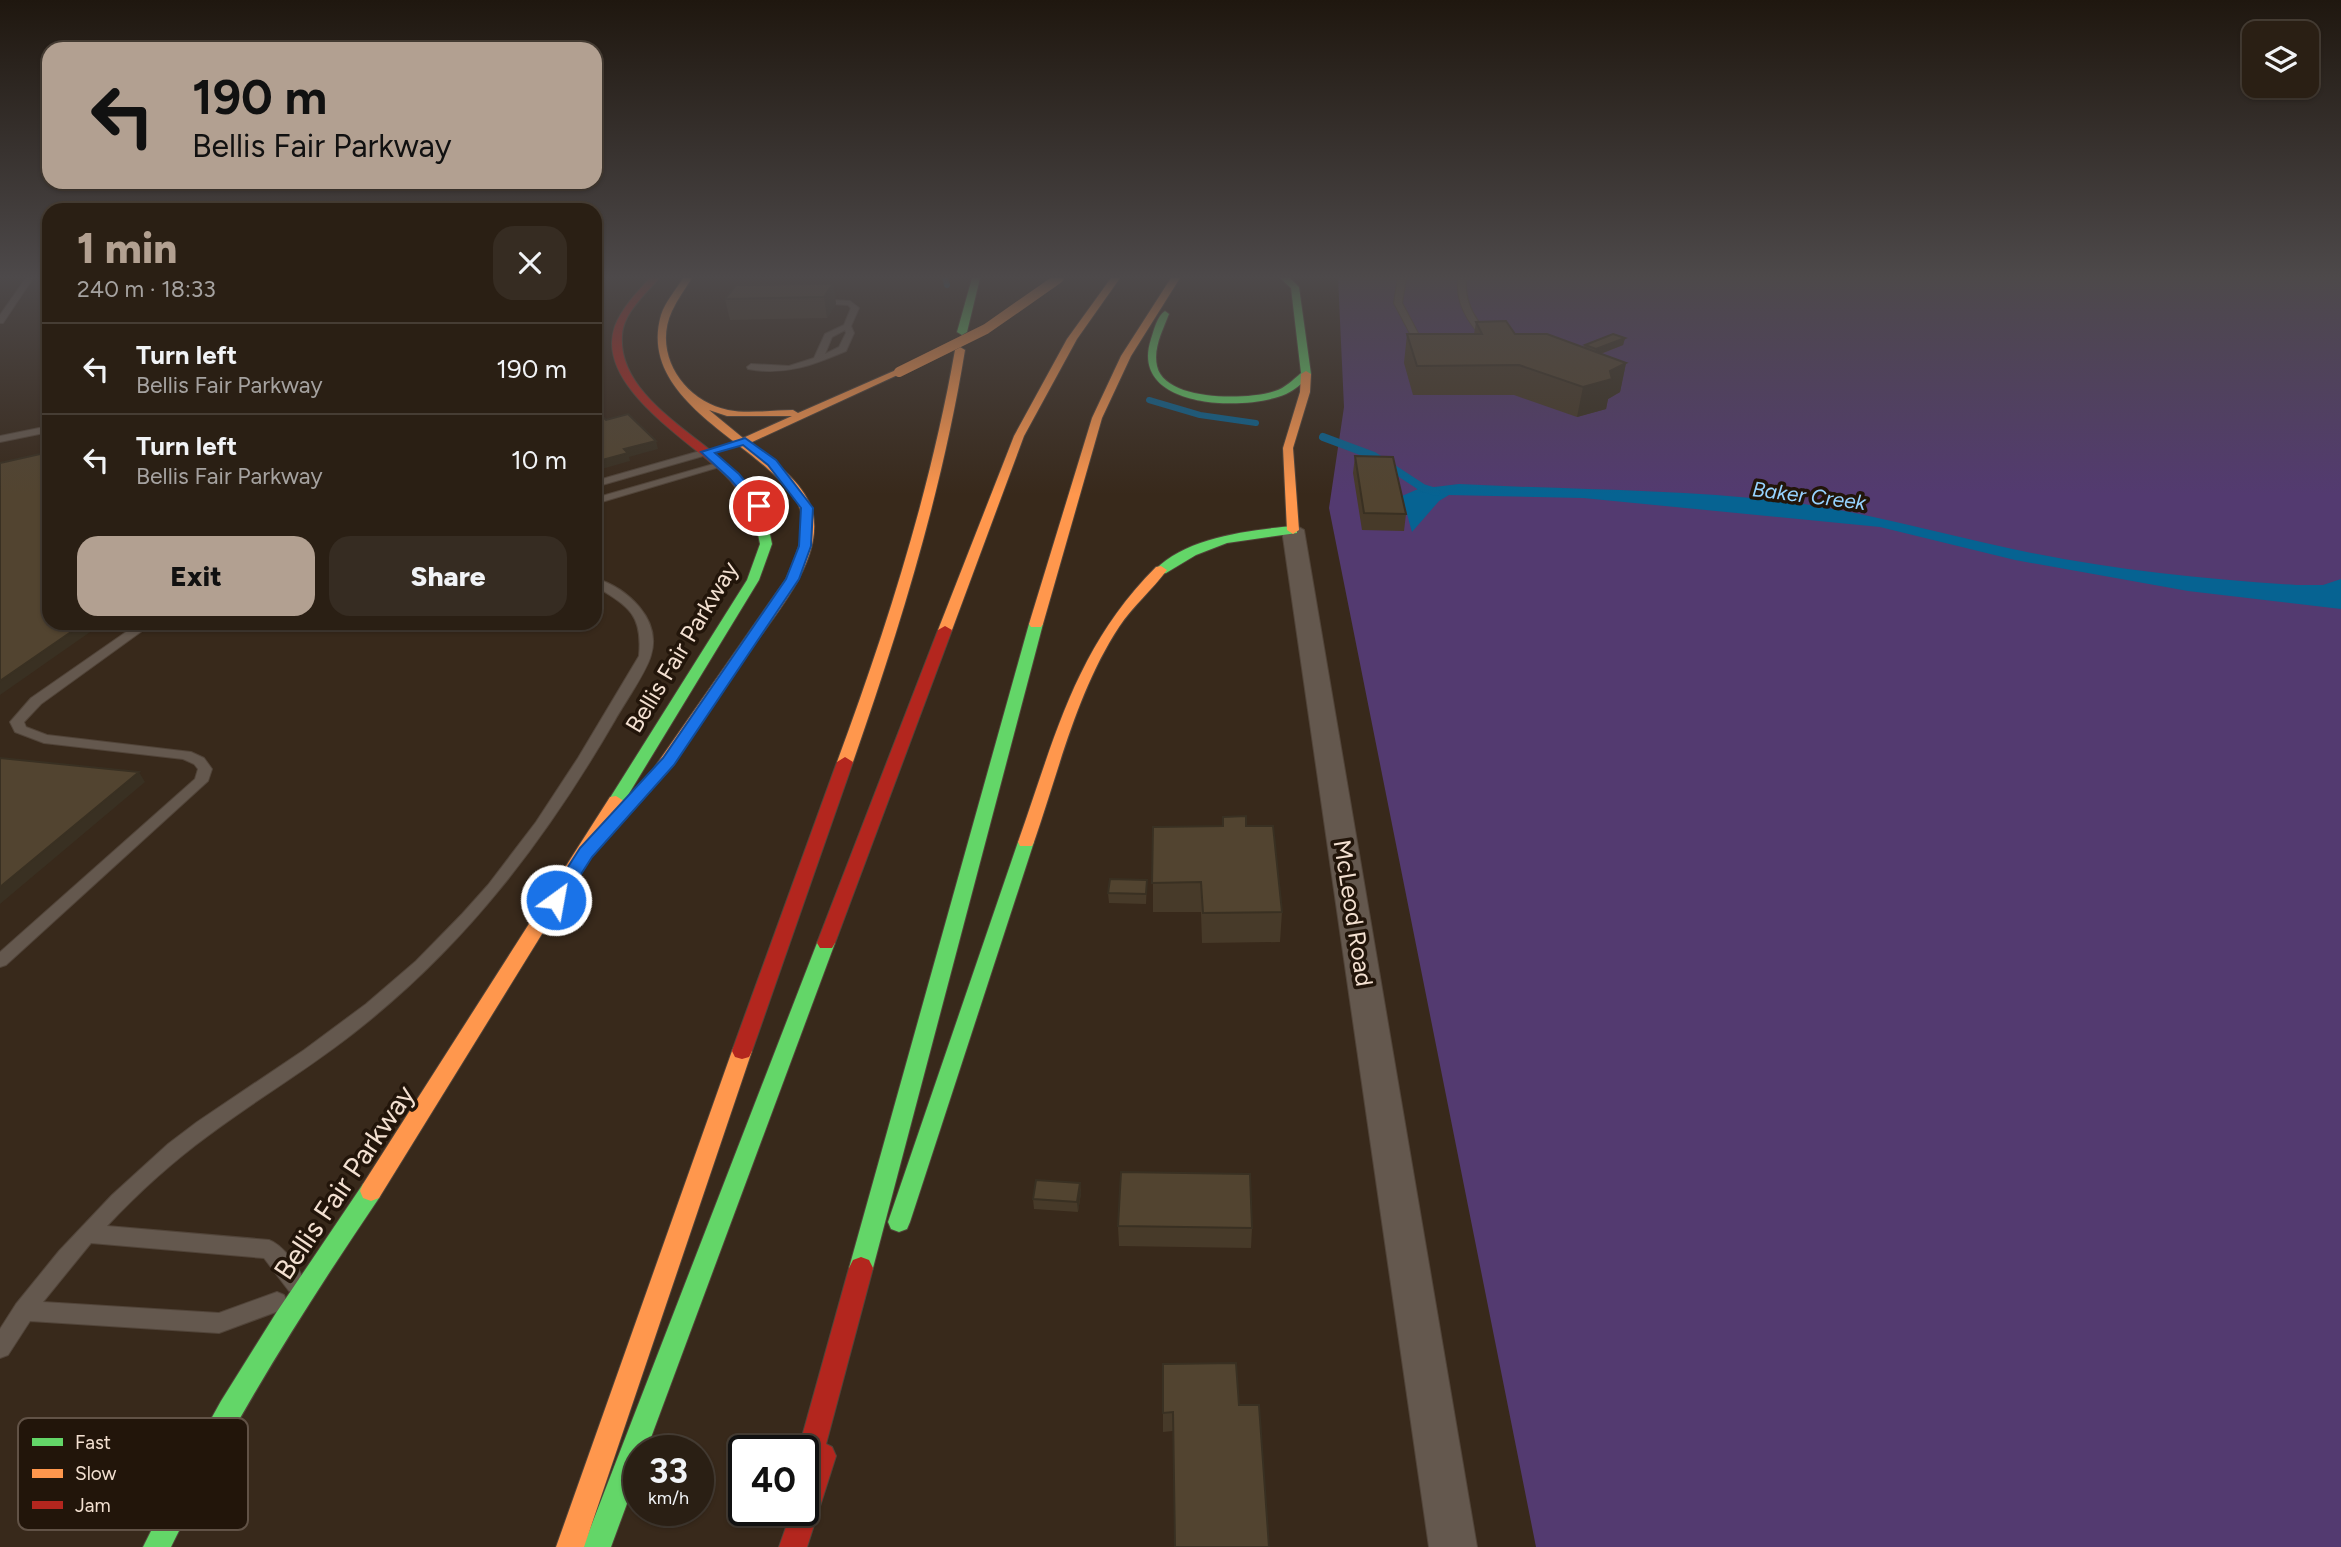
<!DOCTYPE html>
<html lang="en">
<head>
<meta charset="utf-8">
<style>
	body { margin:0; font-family:Figtree,sans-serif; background:#362c22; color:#f1f3f6; height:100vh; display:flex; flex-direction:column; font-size:26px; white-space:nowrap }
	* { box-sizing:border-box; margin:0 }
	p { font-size:23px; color:#a5a2a0 }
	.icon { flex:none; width:38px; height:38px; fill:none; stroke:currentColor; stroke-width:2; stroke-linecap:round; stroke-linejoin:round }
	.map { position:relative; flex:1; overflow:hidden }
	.side { position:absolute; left:42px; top:203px; width:560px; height:427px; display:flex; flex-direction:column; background:#2a1f14; border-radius:21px; box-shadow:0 2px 5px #0004,0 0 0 2px #463d34 }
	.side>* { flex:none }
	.banner { position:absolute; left:42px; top:42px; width:560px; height:147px; border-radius:21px; box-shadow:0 2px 5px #0004,0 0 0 2px #463d34; background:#b2a091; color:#111; overflow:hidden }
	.fabs { position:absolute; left:2242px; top:21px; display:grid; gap:14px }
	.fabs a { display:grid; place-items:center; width:77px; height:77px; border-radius:14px; background:#2a1f14; box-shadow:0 2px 5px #0004,0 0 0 2px #463d34; font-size:35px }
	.speed { position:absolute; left:623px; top:1435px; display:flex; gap:14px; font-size:35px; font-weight:700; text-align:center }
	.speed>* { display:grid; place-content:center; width:91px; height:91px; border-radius:50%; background:#2a1f14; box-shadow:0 2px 5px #0004,0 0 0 2px #463d34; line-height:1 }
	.speed small { font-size:18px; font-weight:400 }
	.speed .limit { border:4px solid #111; border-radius:10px; background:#fff; color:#111 }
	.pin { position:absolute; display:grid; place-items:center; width:60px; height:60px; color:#fff; margin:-30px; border:4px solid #fff; border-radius:50%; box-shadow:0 2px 7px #0007 }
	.me { position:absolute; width:77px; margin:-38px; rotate:32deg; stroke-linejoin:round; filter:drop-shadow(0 0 5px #0008) }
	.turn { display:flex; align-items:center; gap:24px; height:147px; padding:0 35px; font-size:32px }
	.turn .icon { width:91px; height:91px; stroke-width:2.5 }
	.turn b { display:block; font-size:49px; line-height:60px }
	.round { display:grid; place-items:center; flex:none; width:74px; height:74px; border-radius:21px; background:#362c22 }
	.summary { display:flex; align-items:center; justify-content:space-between; height:119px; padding:0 35px }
	h1 { font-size:42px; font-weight:800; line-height:52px; color:#b2a091 }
	.button { display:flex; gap:14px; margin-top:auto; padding:14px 35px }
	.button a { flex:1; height:80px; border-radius:21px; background:#b2a091; color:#111; font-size:28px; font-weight:800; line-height:80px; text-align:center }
	.button a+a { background:#362c22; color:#f1f3f6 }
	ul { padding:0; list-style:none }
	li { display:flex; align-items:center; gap:21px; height:91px; padding:0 35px; border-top:2px solid #463d34 }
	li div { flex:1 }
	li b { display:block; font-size:26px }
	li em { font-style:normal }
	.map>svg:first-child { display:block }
	.green { fill:#533a70 }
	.water { fill:#066392 }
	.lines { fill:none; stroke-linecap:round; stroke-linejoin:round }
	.stream-far1 { stroke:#066392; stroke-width:6 }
	.stream { stroke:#066392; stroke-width:8 }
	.lane-casing { stroke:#514439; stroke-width:2 }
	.street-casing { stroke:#514439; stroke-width:2 }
	.fast-casing { stroke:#514439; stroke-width:2 }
	.slow-casing { stroke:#514439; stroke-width:2 }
	.jam-casing { stroke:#514439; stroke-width:2 }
	.lane { fill:#64584e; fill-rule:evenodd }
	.street { fill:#64584e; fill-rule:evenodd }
	.fast { fill:#63d668; fill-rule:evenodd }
	.slow { fill:#ff974d; fill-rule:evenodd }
	.jam { fill:#b3261e; fill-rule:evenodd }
	.slow-bridge-casing { stroke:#514439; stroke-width:10; stroke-linecap:butt }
	.slow-bridge { stroke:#ff974d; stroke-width:10 }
	.wall { fill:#473a29 }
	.shaded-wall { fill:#393022 }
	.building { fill:#524430; stroke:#393022; stroke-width:2 }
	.route { fill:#1a73e8; stroke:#114b97; stroke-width:2 }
	.labels { text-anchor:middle; stroke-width:7; stroke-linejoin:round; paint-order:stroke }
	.far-water-label { font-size:21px; font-style:italic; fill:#96d3ff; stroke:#22150a }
	.street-label { font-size:24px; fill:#f3e0d1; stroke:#22150a }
	.near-street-label { font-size:28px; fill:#f3e0d1; stroke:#22150a }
	.key { fill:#22150a; stroke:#615246; stroke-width:2 }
	.key-label { font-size:19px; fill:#f3e0d1 }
</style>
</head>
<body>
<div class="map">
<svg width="2341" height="1547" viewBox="0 0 2341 1547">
	<rect width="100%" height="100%" fill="#38291b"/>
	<path class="green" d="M1338,278H2341V1547H1536L1329,508L1344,407Z"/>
	<path class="water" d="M1459,484C1571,490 1685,489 1797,503C1868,513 1938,533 2008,548C2103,569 2200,579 2296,585H2323L2341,579V609L2188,591L2015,560L1880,527L1583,498L1449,495L1439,501L1412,532L1402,496L1418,489Z"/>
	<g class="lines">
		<path class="stream-far1" d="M945,278L947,285
			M1149,400L1200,415L1256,423"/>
		<path class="stream" d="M1323,437L1374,456L1423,488L1436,492"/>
		<defs>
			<path id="lane" d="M26,278H33L3,323H0V315Z
				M1398,278H1406L1402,303L1421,339H1432V343H1418L1414,341L1394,303Z
				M1458,278H1466C1464,304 1475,318 1490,337L1489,339H1483C1467,320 1456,304 1458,278Z
				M816,299L850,301L859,308L851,326L854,333L846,351C813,365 785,376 748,369L747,367L751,364L789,366L814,358L825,334L844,325L851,308L848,305L816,303ZM845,330L846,333L839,347L825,354L832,337Z
				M49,426V432L0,442V436Z
				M707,449L710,450V454L595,487V481Z
				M717,463L726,465L595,504V498Z
				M595,578C627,588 662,619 651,655C647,671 624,704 615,720C546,839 468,942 360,1028C312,1067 258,1098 209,1135C172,1162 138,1193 107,1226L269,1240C284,1245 300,1270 306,1284L303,1291L296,1294L289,1291L264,1258L91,1243L43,1302L219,1313L277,1292L284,1295L287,1302L284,1309L219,1333L30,1321L8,1355L0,1358V1329L16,1304L59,1251L112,1195L168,1144L197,1122L304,1050L366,1004L416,961L462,914L488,885L536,822L578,758L639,656C643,614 628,606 595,586Z
				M139,623H153L41,704L24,722L26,727L47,735L191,752L204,758L212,769L208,781L6,965L0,967V952L195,779L198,769L194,764L183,759L44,743L15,732L10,722L31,698Z"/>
			<path id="street" d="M1293,524L1304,530L1477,1547H1429L1282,530Z"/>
			<path id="fast" d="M972,278H980L967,332L962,335L957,332Z
				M1280,278H1290L1299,287L1311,374C1304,382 1295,390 1286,394C1245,412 1128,409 1151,339C1154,330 1157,316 1165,311L1169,314C1163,330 1153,348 1157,366C1165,402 1248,400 1275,391C1285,388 1293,380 1301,373L1291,288Z
				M761,516L767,520L772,544L759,580L622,805H610L608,801L747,580L760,544L755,520Z
				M1293,526L1297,527V533L1227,543L1196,555L1166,573L1161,574L1155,570C1186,537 1250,530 1293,526Z
				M1036,620L1043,624L873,1268L869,1276L861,1279L853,1276L849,1268L1029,624Z
				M1026,836L1034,842L910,1222L907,1229L899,1232L891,1229L888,1222L1018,842Z
				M826,936L832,938L835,943L646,1451H639V1471L611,1547H583L817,943L820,938Z
				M371,1181L379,1184L382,1191L379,1198C303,1310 231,1425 171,1547H143L171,1491L221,1401L276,1313L363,1184Z"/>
			<path id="slow" d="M683,278H692C685,289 677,300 672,311C652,354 684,401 728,410C748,414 772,410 793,410L798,413L896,370L904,372L750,443C772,460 807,484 813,514C823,564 769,622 743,660C717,697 692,734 668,771L662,773L654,768L786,579C795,559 806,534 801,512C797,495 782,482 769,470C724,429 640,388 661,315C665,302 676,290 683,278ZM709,410L727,416H792L743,438Z
				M1111,278H1120L1077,339L1024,436L952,630L950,633H940L938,630L1014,436L1067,339Z
				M1171,278H1180L1131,356L1102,418L1043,624L1041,627H1031L1029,624L1092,418L1121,356Z
				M960,347L965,350C942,492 900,627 853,762L851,765H839L837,762C887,627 930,492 955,350Z
				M1306,371L1311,374L1310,392L1293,448L1299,530L1293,534L1287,530L1283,448L1300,392L1301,374Z
				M1161,566L1167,570C1152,590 1133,606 1119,627C1077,691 1059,770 1034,842L1032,846H1020L1018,842C1055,738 1075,648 1156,567Z
				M616,796L624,801L379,1198L371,1201L363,1198L360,1191L363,1184L610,797Z
				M742,1043L749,1045L752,1051L584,1547H556L732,1051L735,1045Z"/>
			<path id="jam" d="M650,278H659C645,295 623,313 622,336C618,396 698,434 734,471C749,486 758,502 767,520L765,523H757C746,505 739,488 724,474C689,440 594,385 615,326C622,308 637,292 650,278Z
				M945,626L952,630L835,943L832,948H820L817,943L938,630Z
				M845,757L853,762L752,1051L749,1057L742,1059L735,1057L732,1051L837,762Z
				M861,1257L869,1260L873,1268L826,1444L832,1447L836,1456L807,1547H779L792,1510H803V1451H798L849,1268L853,1260Z"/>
		</defs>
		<use href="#lane" class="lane-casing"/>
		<use href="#street" class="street-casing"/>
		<use href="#fast" class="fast-casing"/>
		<use href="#slow" class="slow-casing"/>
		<use href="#jam" class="jam-casing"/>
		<use href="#lane" class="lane"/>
		<use href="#street" class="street"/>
		<use href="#fast" class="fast"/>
		<use href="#slow" class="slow"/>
		<use href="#jam" class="jam"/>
		<defs>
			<path id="slow-bridge" d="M899,372L986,329L1059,278"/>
		</defs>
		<use href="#slow-bridge" class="slow-bridge-casing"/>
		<use href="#slow-bridge" class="slow-bridge"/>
	</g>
	<path class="wall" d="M833,284L836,304L827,318L730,320L725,299Z
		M1476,322L1515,334L1584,347L1585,345L1625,338L1623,345L1601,354L1626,363L1620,392L1608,399L1606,409L1577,417L1514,395H1413L1404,363L1407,334H1474Z
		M1355,456L1406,514L1404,531L1362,530L1353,473Z
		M1223,817L1246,826L1282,912L1280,942L1202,943L1201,912H1153V827L1222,826Z
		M1147,880L1146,904L1109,903L1108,893Z
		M1080,1183L1081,1193L1078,1212L1034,1209L1033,1199Z
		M1118,1226L1252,1228L1251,1248L1119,1246Z
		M1236,1363L1173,1431L1163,1432V1364Z"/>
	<path class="shaded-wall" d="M833,284L836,304L827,318L824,297Z
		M1625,338L1623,345L1594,356L1596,349Z
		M1626,363L1620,392L1608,399L1606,409L1577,417L1583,387Z
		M656,441L658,449L629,457L630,461L595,471V462L624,449Z
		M84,623H103L0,695V681Z
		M139,772L145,782L0,904V887Z
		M1080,1183L1081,1193L1078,1212L1077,1202Z"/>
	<path class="building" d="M833,284L824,297L725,299L736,285Z
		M1506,321L1515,334H1547L1626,363L1610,371L1612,379L1583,387L1519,365L1417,366L1407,334H1482L1476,322Z
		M1613,334L1625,338L1596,349L1585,345Z
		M628,414L656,441L624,449L628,453L595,462V419L603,417L606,420Z
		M49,452V623H84L0,681V463Z
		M1355,456L1393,457L1406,514L1364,513Z
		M0,758L139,772L0,887Z
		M1246,816V826H1273L1282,912L1203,913L1201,882L1152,883L1153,827L1223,826V817Z
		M1110,879L1147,880L1146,894L1108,893Z
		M1121,1172L1250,1174L1252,1228L1118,1226Z
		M1036,1180L1080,1183L1077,1202L1033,1199Z
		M1236,1363L1239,1405H1259L1269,1547H1175L1173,1412L1163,1413V1364Z"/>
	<linearGradient id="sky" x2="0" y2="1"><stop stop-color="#1f170f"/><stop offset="0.56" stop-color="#4d494a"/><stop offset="1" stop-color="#4d494a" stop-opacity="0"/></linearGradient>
	<rect width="2341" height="495" fill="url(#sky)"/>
	<path class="route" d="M745,438L776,460L813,508L811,546L799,579L674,765L592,857L562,904H550L547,900L580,848L663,758L786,579L799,546L801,508L768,465L743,445L715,453L739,474L763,503V508H755L730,479L701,452Z"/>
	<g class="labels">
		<g class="far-water-label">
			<text transform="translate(1809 496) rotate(7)" y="7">Baker Creek</text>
		</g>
		<g class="street-label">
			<text transform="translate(682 647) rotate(-59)" y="8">Bellis Fair Parkway</text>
			<text transform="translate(1353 913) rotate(81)" y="8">McLeod Road</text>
		</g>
		<g class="near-street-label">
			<text transform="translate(344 1182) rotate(-56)" y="10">Bellis Fair Parkway</text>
		</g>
	</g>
	<rect x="18" y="1418" width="230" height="112" rx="10" class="key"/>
	<rect x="32" y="1438" width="31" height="8" fill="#63d668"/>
	<rect x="32" y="1469" width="31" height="9" fill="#ff974d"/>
	<rect x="32" y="1501" width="31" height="8" fill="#b3261e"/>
	<g class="key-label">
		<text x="75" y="1449">Fast</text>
		<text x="75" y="1480">Slow</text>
		<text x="75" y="1512">Jam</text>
	</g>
</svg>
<div class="fabs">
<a><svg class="icon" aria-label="layers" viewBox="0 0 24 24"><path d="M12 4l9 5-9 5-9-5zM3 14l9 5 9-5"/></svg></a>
</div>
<div class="speed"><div>33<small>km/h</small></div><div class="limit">40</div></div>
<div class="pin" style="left:759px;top:506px;background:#d93025"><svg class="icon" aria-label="arrive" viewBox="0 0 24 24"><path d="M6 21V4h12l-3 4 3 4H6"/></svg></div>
<svg class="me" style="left:556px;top:900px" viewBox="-20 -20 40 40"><circle r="17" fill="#1a73e8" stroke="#fff" stroke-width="3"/><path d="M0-11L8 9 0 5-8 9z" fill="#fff"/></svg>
<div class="banner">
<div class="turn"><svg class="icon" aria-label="left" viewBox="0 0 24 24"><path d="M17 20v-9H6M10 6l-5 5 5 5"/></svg><div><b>190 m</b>Bellis Fair Parkway</div></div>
</div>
<section class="side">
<div class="summary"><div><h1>1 min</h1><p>240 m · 18:33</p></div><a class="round"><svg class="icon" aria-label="close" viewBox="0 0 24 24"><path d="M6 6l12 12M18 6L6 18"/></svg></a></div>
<ul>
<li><svg class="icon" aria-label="left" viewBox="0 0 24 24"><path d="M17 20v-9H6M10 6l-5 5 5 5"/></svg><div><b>Turn left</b><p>Bellis Fair Parkway</p></div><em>190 m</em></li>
<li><svg class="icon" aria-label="left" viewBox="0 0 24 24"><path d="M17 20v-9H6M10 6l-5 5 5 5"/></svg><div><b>Turn left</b><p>Bellis Fair Parkway</p></div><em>10 m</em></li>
</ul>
<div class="button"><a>Exit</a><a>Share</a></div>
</section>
</div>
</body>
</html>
